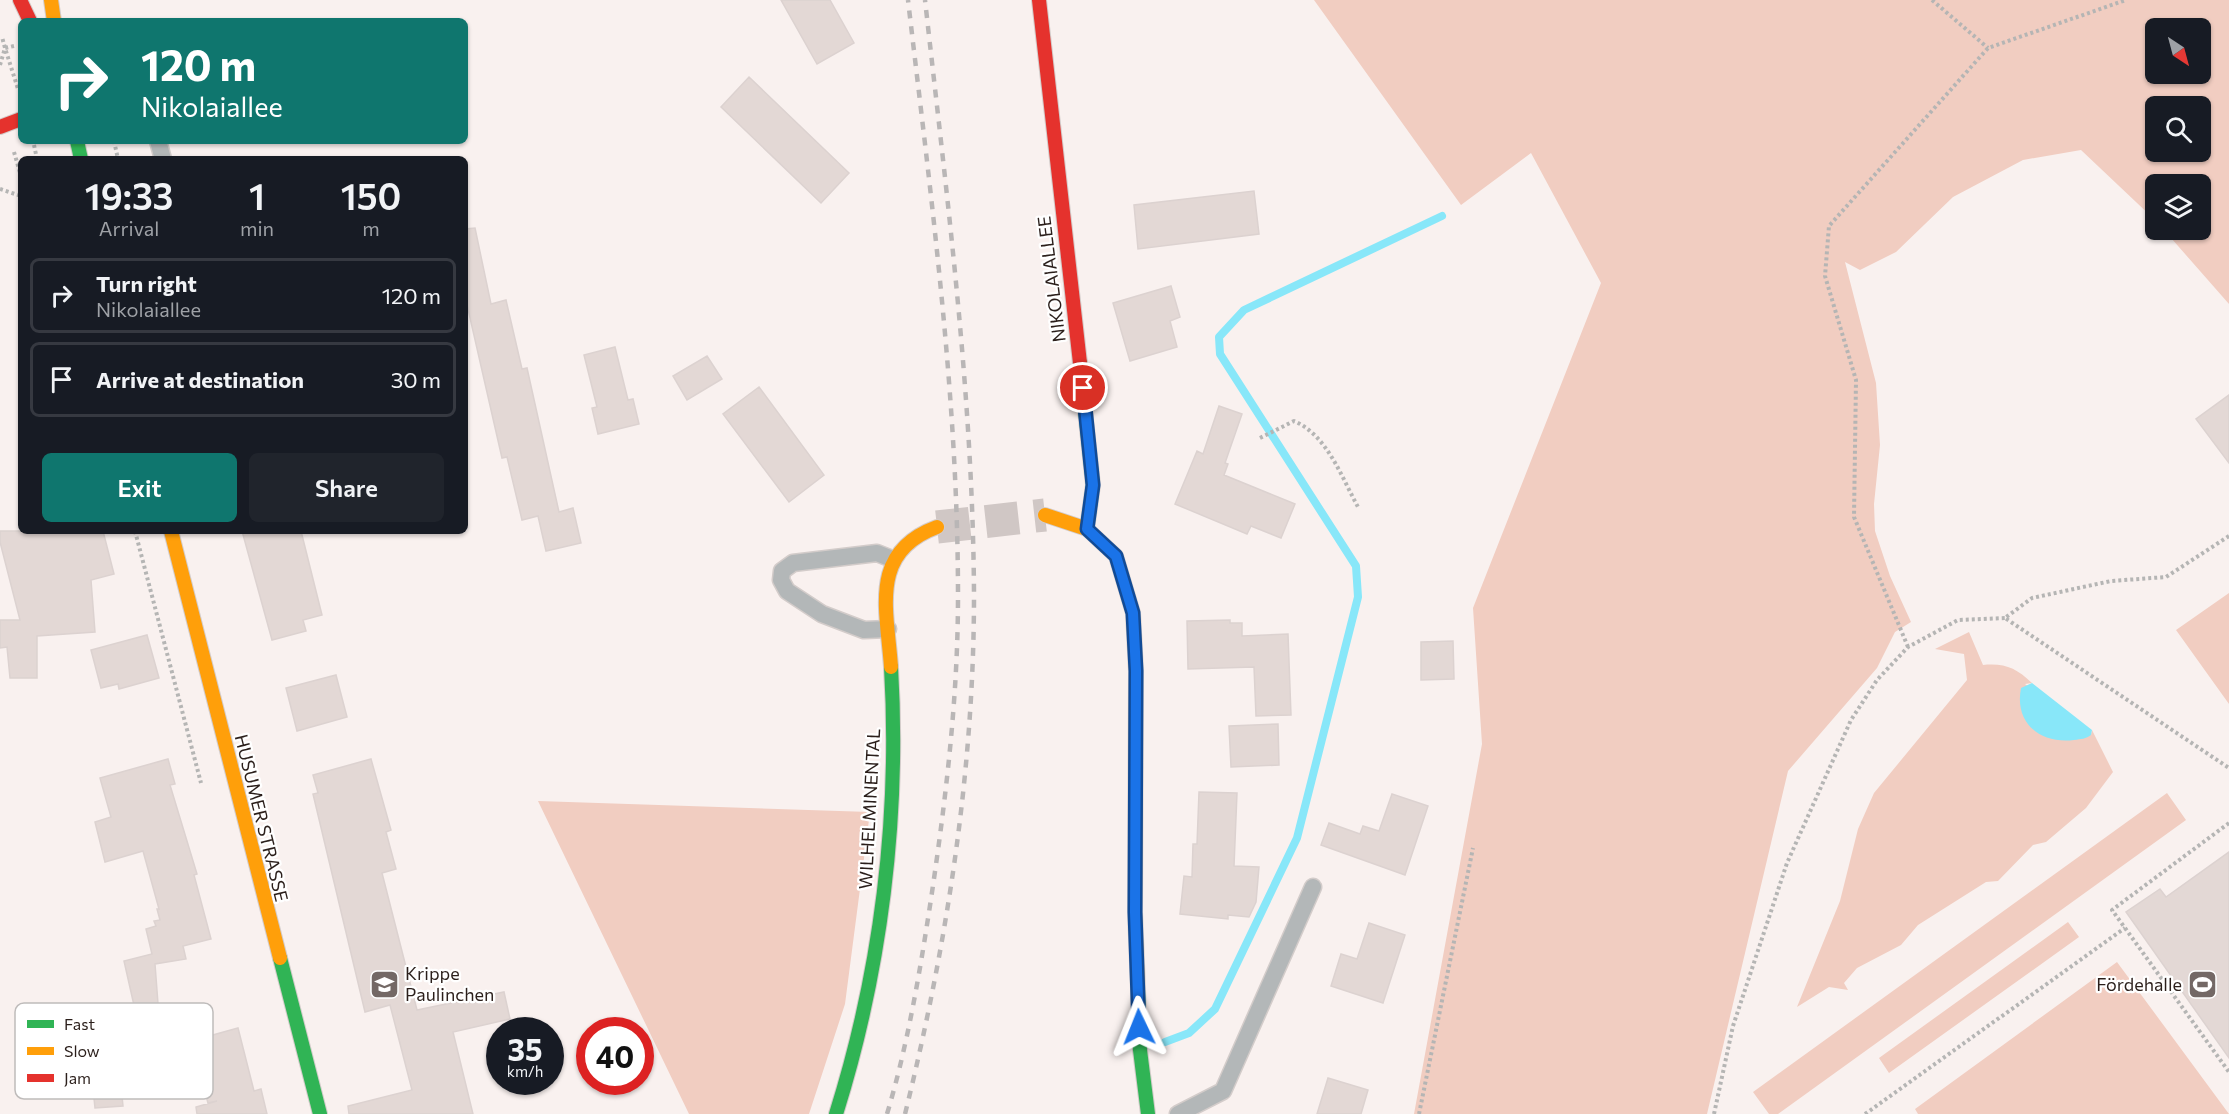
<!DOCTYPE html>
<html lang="en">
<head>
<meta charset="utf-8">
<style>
	body { margin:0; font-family:Commissioner,sans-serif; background:#20242c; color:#f1f3f6; height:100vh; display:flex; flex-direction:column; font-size:22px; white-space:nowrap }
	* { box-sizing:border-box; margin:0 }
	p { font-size:20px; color:#9ea1a6 }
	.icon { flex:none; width:33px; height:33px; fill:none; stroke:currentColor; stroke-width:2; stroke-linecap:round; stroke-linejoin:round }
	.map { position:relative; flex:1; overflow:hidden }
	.panel { position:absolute; left:18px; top:156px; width:450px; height:378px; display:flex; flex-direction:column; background:#171b24; border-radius:9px; box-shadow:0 2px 4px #0004 }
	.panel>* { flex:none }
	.banner { position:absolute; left:18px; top:18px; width:450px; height:126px; border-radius:9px; box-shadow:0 2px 4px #0004; background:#0f766e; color:#fff; overflow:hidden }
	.needle { width:39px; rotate:144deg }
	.tools { position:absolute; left:2145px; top:18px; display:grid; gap:12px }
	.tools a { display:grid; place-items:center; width:66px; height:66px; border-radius:9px; background:#171b24; box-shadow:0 2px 4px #0004; font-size:30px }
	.speed { position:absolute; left:486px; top:1017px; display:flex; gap:12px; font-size:30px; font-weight:700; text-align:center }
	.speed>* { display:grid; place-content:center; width:78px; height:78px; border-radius:50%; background:#171b24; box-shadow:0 2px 4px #0004; line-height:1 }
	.speed small { font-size:15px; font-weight:400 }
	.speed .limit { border:9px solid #d22; background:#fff; color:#111 }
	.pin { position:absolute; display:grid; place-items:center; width:51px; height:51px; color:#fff; margin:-26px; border:3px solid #fff; border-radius:50%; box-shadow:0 2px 6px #0007 }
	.me { position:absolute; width:66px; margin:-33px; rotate:358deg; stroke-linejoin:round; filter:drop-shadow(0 0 4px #0008) }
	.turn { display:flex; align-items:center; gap:21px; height:126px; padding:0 24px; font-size:27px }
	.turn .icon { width:78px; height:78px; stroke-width:2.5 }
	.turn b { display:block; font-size:42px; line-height:51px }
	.eta { display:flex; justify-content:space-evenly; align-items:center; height:102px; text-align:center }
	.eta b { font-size:36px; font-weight:600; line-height:42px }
	.primary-button { display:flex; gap:12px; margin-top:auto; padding:12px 24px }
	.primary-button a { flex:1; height:69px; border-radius:9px; background:#0f766e; color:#fff; font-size:24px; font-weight:600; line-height:69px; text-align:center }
	.primary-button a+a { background:#20242c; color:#f1f3f6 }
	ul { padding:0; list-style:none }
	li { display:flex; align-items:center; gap:18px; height:75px; margin:0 12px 9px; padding:0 12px; border:3px solid #363941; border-radius:9px }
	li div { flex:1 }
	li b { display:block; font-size:22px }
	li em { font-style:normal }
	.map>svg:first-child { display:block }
	.green { fill:#f1cdc1; fill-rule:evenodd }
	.water { fill:#88e7f9 }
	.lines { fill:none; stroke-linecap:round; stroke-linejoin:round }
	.stream { stroke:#88e7f9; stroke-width:8 }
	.building { fill:#e3d8d5; stroke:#dcd2d0; stroke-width:1.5 }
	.secondary-tunnel { stroke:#d0c7c5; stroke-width:33; stroke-dasharray:33 16; stroke-linecap:butt }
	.lane-casing { stroke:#d3ccca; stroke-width:19 }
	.fast-casing { stroke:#d3ccca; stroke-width:16 }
	.slow-casing { stroke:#d3ccca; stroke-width:16 }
	.jam-casing { stroke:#d3ccca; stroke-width:16 }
	.path { stroke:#b5b5b4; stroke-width:4; stroke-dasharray:3 3; stroke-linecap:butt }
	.lane { stroke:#b3b7b8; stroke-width:16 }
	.fast { stroke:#30b455; stroke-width:14 }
	.slow { stroke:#ff9f0a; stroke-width:14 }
	.jam { stroke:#e5322d; stroke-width:14 }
	.rail { stroke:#b9b6b6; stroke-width:4.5; stroke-dasharray:8 8; stroke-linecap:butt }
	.route-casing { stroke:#114b97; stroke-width:15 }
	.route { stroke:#1a73e8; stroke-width:10 }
	.labels { text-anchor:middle; stroke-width:4.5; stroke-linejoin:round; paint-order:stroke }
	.street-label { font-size:18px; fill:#2b1f1b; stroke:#fff }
	.poi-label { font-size:18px; fill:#2b1f1b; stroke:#fff; text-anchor:start }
	.key { fill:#fff; stroke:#bfbcbb; stroke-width:1.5 }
	.key-label { font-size:16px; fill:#2b1f1b }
</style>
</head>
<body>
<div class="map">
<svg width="2229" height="1114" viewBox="0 0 2229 1114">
	<rect width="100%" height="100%" fill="#f9f1ef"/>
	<path class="green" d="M1314,0H2229V304L2164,230H2200V184H2156L2155,220L2081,150L2023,160L1953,197L1896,252L1860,270L1845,262L1876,383L1880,445L1874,504L1875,531L1890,576L1911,622L1895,632L1877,668L1788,771L1707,1114H1414L1482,744L1473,608L1601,283L1531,153L1461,205ZM2156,28H2200V74H2156ZM2156,106H2200V152H2156Z
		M2229,593V704L2176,630Z
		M1969,632L1983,665C2005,663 2016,668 2032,683L2025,684L2091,735L2092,730L2113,772L2086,808L2046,842L2033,845L1998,881L1986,882L1918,925L1901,945L1857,968L1844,983L1848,990L1829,987L1797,1007L1840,901L1858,829L1874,793L1967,680L1964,654L1935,649Z
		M2167,793L2186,820L1778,1114H1769L1753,1092Z
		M538,801L870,812L845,1004L809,1114H689Z
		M2068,922L2079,937L1889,1073L1879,1058Z
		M2117,962L2229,1114H1918L1915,1109Z"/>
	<path class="water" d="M2032,683L2092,730L2091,735C2086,739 2081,739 2074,740C2041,744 2014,724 2021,688Z"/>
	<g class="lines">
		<path class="stream" d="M1165,1042L1189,1033L1215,1009L1297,838L1358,597L1356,566L1220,354L1219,337L1244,310L1442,216"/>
	</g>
	<path class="building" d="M781,0H830L854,43L817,64Z
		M749,77L849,173L821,203L721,107Z
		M1254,191L1259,234L1138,249L1134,205Z
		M475,228L491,304L506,300L522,369L527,368L559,512L573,508L581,543L546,551L538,516L522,520L507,457L502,458L465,296V229Z
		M1171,286L1180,317L1170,321L1177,347L1130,361L1113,303Z
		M615,347L628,400L633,399L639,424L598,434L592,408L597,407L584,355Z
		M707,356L722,379L687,400L673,376Z
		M759,387L824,475L789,502L723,414Z
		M2229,395V463L2196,419Z
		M1219,406L1242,414L1225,463L1228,464L1224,475L1295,504L1281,538L1251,526L1247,534L1175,504L1197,451L1203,454Z
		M0,531H103L114,574L91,580L95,632L37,636V678H10L7,647L0,648V620H20L0,542Z
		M242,531H301L322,615L303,620L306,631L272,640Z
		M1230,620V623H1242V636L1288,634L1291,715L1256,716L1254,667L1188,669L1187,621Z
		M147,635L159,678L119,689L118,684L101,688L91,650Z
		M1453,641L1454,679L1421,680V642Z
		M336,675L347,717L297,731L286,688Z
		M1278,724L1279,765L1231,767L1229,726Z
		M168,759L175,784L170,785L197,874L194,875L211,939L183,946L186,959L155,964L163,1070L149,1072L124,961L152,954L146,929L156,926L154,921L160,920L157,909H159L143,851L105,862L95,822L111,817L100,778Z
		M371,759L391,830L386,832L396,869L382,873L417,1010L504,992L510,1019L453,1032L473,1114H349L348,1106L412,1090L390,1005L365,1012L313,794L318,793L313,775Z
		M1199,792L1237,793L1234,866L1259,867L1256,902L1249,917L1228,915V919L1180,914L1184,876L1192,877L1193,844H1197Z
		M1392,794L1428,806L1405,875L1321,845L1329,823L1360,834L1363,826L1379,831Z
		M2229,852V1058L2126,912L2160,889L2166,897Z
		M1369,923L1405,935L1383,1003L1331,986L1341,954L1357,959Z
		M238,1028L254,1091L261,1089L267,1114H197L196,1107L217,1101L208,1103L191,1041Z
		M120,1076L123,1106L95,1108L92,1079Z
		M1328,1078L1368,1090L1361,1114H1317Z"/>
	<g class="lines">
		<path class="secondary-tunnel" d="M937,527L1045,515"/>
		<defs>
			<path id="lane" d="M158,141L163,159
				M888,629L864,630L822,614L787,591L781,580L782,571L793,563L877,553L892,559
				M1178,1114L1223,1091L1313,887"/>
			<path id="fast" d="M77,141L81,159
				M1080,363L1093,485L1087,529
				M280,958L320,1114
				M1138,989L1140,1050L1148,1114
				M836,1114C881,971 900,817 891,667"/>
			<path id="slow" d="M51,0L54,21
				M1045,515L1087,529L1116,556L1133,613L1136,671L1135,912L1138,989
				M171,531L280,958
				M891,667C887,609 869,552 937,527"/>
			<path id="jam" d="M20,0L30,21
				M1039,0L1080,363
				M0,127L21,119"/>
		</defs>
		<use href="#lane" class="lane-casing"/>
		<use href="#fast" class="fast-casing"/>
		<use href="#slow" class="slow-casing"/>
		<use href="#jam" class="jam-casing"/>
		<path class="path" d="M1932,0L1988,48
			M14,46L5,48L18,89
			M0,65L5,48L2,37
			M114,141L118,159
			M34,145L37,159
			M14,152L21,176
			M0,189L21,196
			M1260,438L1294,421C1327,435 1341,476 1358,507
			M135,531L201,783
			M2229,536L2166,577L2111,581L2032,598L2005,618L2229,768
			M1908,647L1854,517L1856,380L1825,276L1829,226L1988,48L2126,0
			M2229,823L2112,910L2229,1072
			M1419,1114L1473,848
			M1714,1114L1733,1026L1787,863L1851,720L1877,680L1908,647L1958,620L2005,618
			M1865,1114L2125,928"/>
		<use href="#lane" class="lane"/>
		<use href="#fast" class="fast"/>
		<use href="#slow" class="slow"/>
		<use href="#jam" class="jam"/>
		<path class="rail" d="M887,1114C908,1044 920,971 931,899C946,798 958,697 958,596C958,397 931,197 908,0
			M905,1114C947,944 974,770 974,595C973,396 947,198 925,0"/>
	</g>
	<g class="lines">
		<defs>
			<path id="route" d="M1083,388L1093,485L1087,529L1116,556L1133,613L1136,671L1135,912L1139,1027"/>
		</defs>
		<use href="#route" class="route-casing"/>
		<use href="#route" class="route"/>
	</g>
	<defs>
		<symbol id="school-square" viewBox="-11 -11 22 22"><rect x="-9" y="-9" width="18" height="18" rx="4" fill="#736865" stroke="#fff"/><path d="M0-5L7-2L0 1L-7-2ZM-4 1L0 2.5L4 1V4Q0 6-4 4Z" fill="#fff"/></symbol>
		<symbol id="stadium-square" viewBox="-11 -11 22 22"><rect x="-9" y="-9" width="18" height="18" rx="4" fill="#736865" stroke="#fff"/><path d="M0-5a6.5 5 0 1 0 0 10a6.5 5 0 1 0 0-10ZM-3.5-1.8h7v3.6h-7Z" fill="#fff"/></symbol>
	</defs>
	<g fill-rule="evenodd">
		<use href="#school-square" x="368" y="968" width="33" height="33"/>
		<use href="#stadium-square" x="2186" y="968" width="33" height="33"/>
	</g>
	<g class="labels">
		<g class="street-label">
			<text transform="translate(1052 279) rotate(-97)" y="6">NIKOLAIALLEE</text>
			<text transform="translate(870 809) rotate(-87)" y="6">WILHELMINENTAL</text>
			<text transform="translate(261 818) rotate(76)" y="6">HUSUMER STRASSE</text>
		</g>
		<g class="poi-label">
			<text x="405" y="980">Krippe<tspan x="405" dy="21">Paulinchen</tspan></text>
			<text x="2182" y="991" text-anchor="end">Fördehalle</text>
		</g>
	</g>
	<rect x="15" y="1003" width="198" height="96" rx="9" class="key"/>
	<rect x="27" y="1020" width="27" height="8" fill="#30b455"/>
	<rect x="27" y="1047" width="27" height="8" fill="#ff9f0a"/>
	<rect x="27" y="1074" width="27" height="8" fill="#e5322d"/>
	<g class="key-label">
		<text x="64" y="1030">Fast</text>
		<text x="64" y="1057">Slow</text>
		<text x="64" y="1084">Jam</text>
	</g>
</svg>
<div class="tools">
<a><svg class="needle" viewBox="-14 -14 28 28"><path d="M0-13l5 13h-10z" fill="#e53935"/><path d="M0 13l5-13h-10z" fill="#9ea1a6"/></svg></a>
<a><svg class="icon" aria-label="search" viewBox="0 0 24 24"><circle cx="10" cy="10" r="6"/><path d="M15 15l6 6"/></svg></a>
<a><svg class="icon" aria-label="layers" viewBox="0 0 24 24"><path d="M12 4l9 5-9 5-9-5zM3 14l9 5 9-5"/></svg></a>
</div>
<div class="speed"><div>35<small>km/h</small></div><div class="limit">40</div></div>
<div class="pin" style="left:1083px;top:388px;background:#d93025"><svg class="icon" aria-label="arrive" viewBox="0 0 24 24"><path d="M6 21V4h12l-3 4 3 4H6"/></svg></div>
<svg class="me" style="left:1139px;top:1027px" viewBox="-20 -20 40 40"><path d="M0-17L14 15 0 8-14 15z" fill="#1a73e8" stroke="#fff" stroke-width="4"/></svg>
<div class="banner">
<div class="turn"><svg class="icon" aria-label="right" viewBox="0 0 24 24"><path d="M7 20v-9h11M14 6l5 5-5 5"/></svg><div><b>120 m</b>Nikolaiallee</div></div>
</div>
<section class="panel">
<div class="eta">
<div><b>19:33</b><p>Arrival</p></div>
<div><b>1</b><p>min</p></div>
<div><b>150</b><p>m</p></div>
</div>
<ul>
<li><svg class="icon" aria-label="right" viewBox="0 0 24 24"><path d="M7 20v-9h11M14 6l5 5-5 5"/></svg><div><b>Turn right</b><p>Nikolaiallee</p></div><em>120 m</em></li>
<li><svg class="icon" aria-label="arrive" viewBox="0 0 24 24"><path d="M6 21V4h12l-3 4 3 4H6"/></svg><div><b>Arrive at destination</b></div><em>30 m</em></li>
</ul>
<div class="primary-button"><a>Exit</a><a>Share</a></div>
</section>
</div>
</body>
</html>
